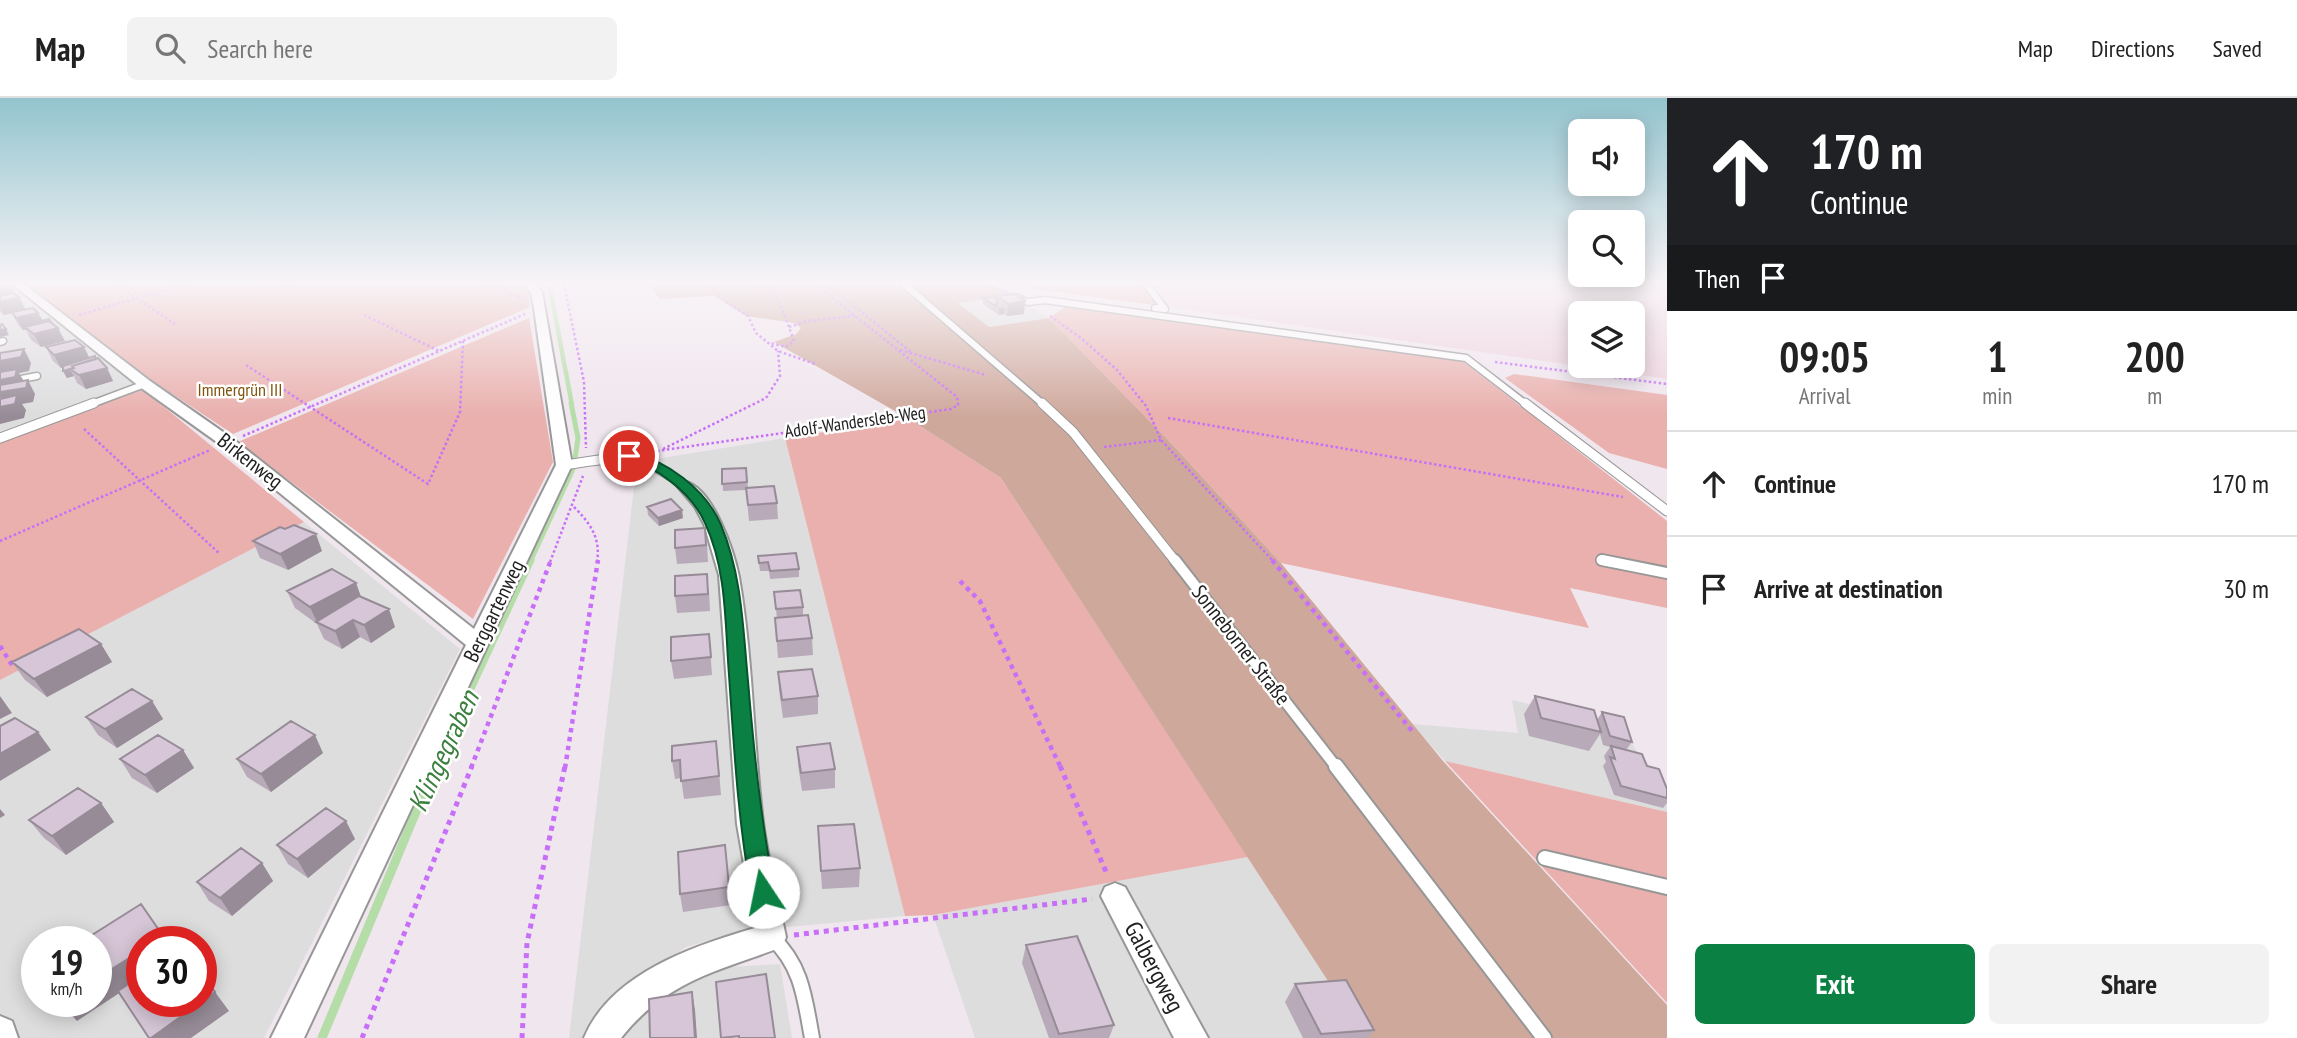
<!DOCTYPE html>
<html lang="en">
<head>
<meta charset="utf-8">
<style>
	body { margin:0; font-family:"PT Sans Narrow",sans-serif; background:#f2f2f2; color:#222; height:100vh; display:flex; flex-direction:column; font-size:26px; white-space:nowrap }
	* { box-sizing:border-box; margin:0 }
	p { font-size:23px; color:#767676 }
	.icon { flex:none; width:38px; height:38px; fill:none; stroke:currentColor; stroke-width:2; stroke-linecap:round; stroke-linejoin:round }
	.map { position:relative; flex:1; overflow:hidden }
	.panel { display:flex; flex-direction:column; background:#fff; width:630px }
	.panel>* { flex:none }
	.hud { background:#202124; color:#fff; overflow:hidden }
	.buttons { position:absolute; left:1568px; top:21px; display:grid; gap:14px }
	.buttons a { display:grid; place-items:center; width:77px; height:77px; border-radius:10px; background:#fff; box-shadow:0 4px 18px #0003; font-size:35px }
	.speed { position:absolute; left:21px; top:828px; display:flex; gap:14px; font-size:35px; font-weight:700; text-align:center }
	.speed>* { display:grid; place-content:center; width:91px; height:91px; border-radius:50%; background:#fff; box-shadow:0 4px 18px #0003; line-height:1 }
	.speed small { font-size:18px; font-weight:400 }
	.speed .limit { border:10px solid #d22; background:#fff; color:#111 }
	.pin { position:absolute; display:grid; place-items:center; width:60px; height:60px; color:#fff; margin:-30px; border:4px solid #fff; border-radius:50%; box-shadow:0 2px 7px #0007 }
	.me { position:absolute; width:77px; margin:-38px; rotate:349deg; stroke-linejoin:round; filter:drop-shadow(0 0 5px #0008) }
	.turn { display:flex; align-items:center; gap:24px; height:147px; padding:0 28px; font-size:32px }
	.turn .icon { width:91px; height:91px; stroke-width:2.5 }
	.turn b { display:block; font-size:49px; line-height:60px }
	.then { display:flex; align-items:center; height:66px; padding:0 28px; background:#0003; gap:14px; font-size:26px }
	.eta { display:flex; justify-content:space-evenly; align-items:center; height:119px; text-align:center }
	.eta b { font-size:42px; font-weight:800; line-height:49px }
	.button { display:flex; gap:14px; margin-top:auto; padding:14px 28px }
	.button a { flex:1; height:80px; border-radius:10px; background:#0b8043; color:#fff; font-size:28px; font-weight:800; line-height:80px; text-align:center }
	.button a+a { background:#f2f2f2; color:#222 }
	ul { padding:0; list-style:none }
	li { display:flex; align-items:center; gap:21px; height:105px; padding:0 28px; border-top:2px solid #e0e0e0 }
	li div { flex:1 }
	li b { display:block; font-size:26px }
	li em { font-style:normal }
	header { display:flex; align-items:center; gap:42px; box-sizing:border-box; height:98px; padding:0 35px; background:#fff; border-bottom:2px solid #e0e0e0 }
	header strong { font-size:33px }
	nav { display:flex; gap:38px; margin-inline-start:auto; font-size:24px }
	.search { width:490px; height:63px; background:#f2f2f2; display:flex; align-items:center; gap:18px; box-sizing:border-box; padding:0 24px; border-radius:10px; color:#767676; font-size:26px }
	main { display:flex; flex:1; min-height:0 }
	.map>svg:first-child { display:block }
	.residential { fill:#ddddde; fill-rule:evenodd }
	.farmland { fill:#eed2dd; fill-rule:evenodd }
	.grass { fill:#e9b0ad }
	.forest { fill:#cfa89c }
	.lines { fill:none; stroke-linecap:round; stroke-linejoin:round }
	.stream-far3 { stroke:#b4dda7; stroke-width:4.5 }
	.stream-far2 { stroke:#b4dda7; stroke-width:5 }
	.stream-far1 { stroke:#b4dda7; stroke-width:7 }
	.stream { stroke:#b4dda7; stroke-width:9 }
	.lane-far3-casing { stroke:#979797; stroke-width:9 }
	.lane-far2-casing { stroke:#979797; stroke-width:11 }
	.lane-far1-casing { stroke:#979797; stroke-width:14 }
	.lane-casing { stroke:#979797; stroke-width:18 }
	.street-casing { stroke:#979797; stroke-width:4 }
	.path-far2 { stroke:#c76ff8; stroke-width:2.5; stroke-dasharray:2.5 2.5; stroke-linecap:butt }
	.path-far1 { stroke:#c76ff8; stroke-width:4.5; stroke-dasharray:4.5 4.5; stroke-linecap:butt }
	.path { stroke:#c76ff8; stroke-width:5; stroke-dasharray:5 5; stroke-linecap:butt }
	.lane-far3 { stroke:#fff; stroke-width:6 }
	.lane-far2 { stroke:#fff; stroke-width:9 }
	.lane-far1 { stroke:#fff; stroke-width:10 }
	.lane { stroke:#fff; stroke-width:14 }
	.street { fill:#fff; fill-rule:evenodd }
	.wall { fill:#b8aab9 }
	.shaded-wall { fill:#968b96 }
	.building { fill:#d6c6d7; stroke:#968b96; stroke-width:2 }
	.route { fill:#0b8043; stroke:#07532c; stroke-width:2 }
	.labels { text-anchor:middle; stroke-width:5; stroke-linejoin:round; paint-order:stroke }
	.far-park-label { font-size:18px; fill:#7e540d; stroke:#fff }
	.far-street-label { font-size:18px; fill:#202020; stroke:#fff }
	.street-label { font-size:21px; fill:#202020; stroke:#fff }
	.near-street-label { font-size:24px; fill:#202020; stroke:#fff }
	.near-water-label { font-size:28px; font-style:italic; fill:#3b803e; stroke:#fff }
</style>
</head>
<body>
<header>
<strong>Map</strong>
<div class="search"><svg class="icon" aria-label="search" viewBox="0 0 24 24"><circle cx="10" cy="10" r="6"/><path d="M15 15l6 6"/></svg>Search here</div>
<nav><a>Map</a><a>Directions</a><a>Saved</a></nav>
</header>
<main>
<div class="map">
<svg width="1667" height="940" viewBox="0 0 1667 940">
	<rect width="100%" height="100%" fill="#f0e6ee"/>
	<path class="residential" d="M0,186H25L154,284L0,342Z
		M1014,197L1049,220L989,229L957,204Z
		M785,340L905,818L737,834L686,849L635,884L584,940H569L637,364Z
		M304,424L460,551L264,940H0V582ZM37,844H96V903H37ZM142,844H201V903H142Z
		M1512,602L1620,628L1667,698V714L1445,663L1412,626L1518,635Z
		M1248,759L1365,940H975L933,817Z
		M780,866L792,940H616L669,890L729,869Z"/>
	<path class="farmland" d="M1146,186H1667V281L1162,208ZM1580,215H1633V268H1580Z"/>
	<path class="grass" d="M39,186H519L528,193L530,209L233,336L154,284L29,189Z
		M1025,186H1146L1162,208L1034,191Z
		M1068,207L1463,263L1667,423V510L1570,490L1589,530L1281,465L1172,346L1049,220Z
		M529,220L553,364L473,521L238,344Z
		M1514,276L1667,297V371L1609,355L1505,280Z
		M141,290L304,424L0,582V342Z
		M909,321L1001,380L1248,759L933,817L905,818L785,340Z
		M1445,663L1667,714V905Z"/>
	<path class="forest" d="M648,186H992L1014,197L958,205L989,229L1049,220L1172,346L1281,465L1443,663L1667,907V940H1365L1001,380L909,321L774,244L796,236L801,230L794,225L746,218L714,198L660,201Z"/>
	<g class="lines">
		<path class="stream-far3" d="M550,190L572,307"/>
		<path class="stream-far2" d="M571,305L578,340L575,361
			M530,464L573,371"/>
		<path class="stream-far1" d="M434,670L531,462"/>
		<path class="stream" d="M322,940L435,668"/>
		<defs>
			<path id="lane-far3" d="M904,186L1044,307
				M1146,186L1165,211L1155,210
				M1028,204L1045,202L1466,260L1527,307
				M0,244L3,243
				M0,285L37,278
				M89,307L145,286"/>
			<path id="lane-far2" d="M1042,305L1073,334L1176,464
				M1525,305L1667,413
				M0,340L94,305
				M564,367C621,359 638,352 686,389
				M1601,462L1611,464"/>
			<path id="lane-far1" d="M1175,462L1337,670
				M1602,462L1667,475"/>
			<path id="lane" d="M1336,668L1544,940
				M1545,760L1667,789
				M772,840C802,867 805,902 812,940"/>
			<path id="street" d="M12,186H24L150,283L233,341L474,531L556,367L534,210L531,195L524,186H535L542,194L572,367L304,940H271L466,547L221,347L140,289Z
				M686,384C713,391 734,453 739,479C753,559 753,643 763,724C768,762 778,801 786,839L782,849C718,873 666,883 621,940H584C610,876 693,848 755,830L737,726L719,477L704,426L695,409L678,389Z
				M1115,785L1125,789L1208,940H1174L1101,798L1105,789Z
				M0,918L12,923L18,940H0Z"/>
		</defs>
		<use href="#lane-far3" class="lane-far3-casing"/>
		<use href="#lane-far2" class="lane-far2-casing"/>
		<use href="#lane-far1" class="lane-far1-casing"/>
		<use href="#lane" class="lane-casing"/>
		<use href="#street" class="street-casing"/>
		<path class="path-far2" d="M115,186L175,226
			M283,186L290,189
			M486,186L521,200
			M564,186L584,284L586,350
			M708,186L726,204L748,218L756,235L778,253L815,266
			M755,186L779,202L794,243L786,249L770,245
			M771,186L778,199
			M827,186L912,255
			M982,186L1017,197
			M79,217L185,186
			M364,217L439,253
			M1050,218L1081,240L1117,272L1146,308L1161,342L1274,464
			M789,229L808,223L855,218
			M900,252L986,277
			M1495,264L1667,286
			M246,267L428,386L460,314L463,243
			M1168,320L1623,399
			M84,331L220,456
			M243,338L525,216
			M1104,349L1161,342
			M663,351L766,300L780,278L778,253
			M657,353L951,311L958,307L957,299L815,186
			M574,409C590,425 601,440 597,464
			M0,443L210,352
			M550,464L583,378"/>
		<path class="path-far1" d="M1272,462L1413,634
			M960,483L980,503L1061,670
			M0,548L12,567
			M471,670L551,462
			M565,670L598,462"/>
		<path class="path" d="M1060,668L1107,776
			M794,837L1092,801
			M362,940L472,668
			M522,940L527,845L565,668"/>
		<use href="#lane-far3" class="lane-far3"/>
		<use href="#lane-far2" class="lane-far2"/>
		<use href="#lane-far1" class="lane-far1"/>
		<use href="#lane" class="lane"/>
		<use href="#street" class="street"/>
	</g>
	<path class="wall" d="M0,186L11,188L16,197L19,199L25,211L43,223L65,243L41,249L31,242L26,232H23L18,227L12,215L4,217L0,214Z
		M997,198L1024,202L1025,203L1024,216L1007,218L1004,216L999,217L983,206V200L997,201Z
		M46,249H84L89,260L95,258L97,261L107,270L113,283L86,291L77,285L74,278L67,280L63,273V270H61L53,263Z
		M746,370L748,390L777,405L778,421L749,423L746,392L723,393L722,371Z
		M647,409L683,420L659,428L648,417Z
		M285,431L322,453L288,472L260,460L253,443Z
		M707,446L708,464L677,466L675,450Z
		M758,458L799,471V479L770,481L769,473H760Z
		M356,485L361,499L395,529L371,545L360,539L342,551L324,541L317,526L295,510L287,493Z
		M709,493L710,513L677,515L675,498Z
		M774,494L803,509V517L777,520Z
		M775,520L812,540L813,557L778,560Z
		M709,536L712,577L674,581L671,563Z
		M101,546L112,564L47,599L25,582L12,564Z
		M778,574L818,598V616L783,620L779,592Z
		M1535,598L1597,622L1602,614L1632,644L1626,652L1647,668L1667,691V705L1663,710L1614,697L1603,668L1606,664L1604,658L1610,649L1603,647L1600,636L1589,653L1529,638L1524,616Z
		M152,603L163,621L117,650L98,637L86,619Z
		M672,648L718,661L721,697L684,701L681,680L675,681L672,663Z
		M797,649L835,671V690L802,693L798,667Z
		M183,652L194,670L157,695L132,680L120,661Z
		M323,655L271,694L247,679L237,661Z
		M101,705L114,724L66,757L44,740L29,722Z
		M818,728L860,770L859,789L822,791Z
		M355,741L308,780L288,766L277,747Z
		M725,747L731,807L683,814L680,796Z
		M262,765L273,783L232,818L209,803L197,784Z
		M1026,847L1114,927L1109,940H1049L1022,865Z
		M1295,886L1374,932L1368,940H1303L1285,904Z"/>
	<path class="shaded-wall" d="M11,188L17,200L19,199L26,212L4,217L0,210V191Z
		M1024,199L1023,204L1025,203L1024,216L1007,218L1008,206L1011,200Z
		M999,210H1005L1004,216L999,217Z
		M38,215L45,226L58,230L65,243L41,249L34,236L37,229H25L26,232H23L16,220Z
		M6,231L9,237L0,239V232Z
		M84,249L91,263L95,258L99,265L107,270L113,283L86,291L79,277L82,265L61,270L54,257Z
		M24,251L31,265L29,273L19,275L25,285L28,282L35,296L33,304L22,306L26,312L24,320L0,326V309L5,308L0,299V263Z
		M70,272L74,278L67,280L63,273Z
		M682,412L683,420L659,428L658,420Z
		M316,436L322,453L288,472L280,456Z
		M356,485L362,502L317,524L310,509Z
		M389,511L395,529L371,545L364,527Z
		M353,522L360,539L342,551L335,533Z
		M101,546L112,564L47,599L34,581Z
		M0,598L12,615L0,621Z
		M152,603L163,621L117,650L105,631Z
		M38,634L51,652L0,683V656Z
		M315,637L323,655L271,694L261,676Z
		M183,652L194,670L157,695L145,677Z
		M101,705L114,724L66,757L52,738Z
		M0,711L5,717L0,720Z
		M346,723L355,741L308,780L297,761Z
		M262,765L273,783L232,818L220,800Z
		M141,806L168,844H154Z
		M142,852V880L77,923L60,905L63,903H96V881Z
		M201,875L229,913L191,940H151Z
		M692,894L695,912L697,940H695Z"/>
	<path class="building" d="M0,186H8L11,188L0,191Z
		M13,195L19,199L0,204V198Z
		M1014,196L1025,203L1008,206L997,198Z
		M1014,196H1019L1024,199H1019Z
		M995,199L997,201L996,208L983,200Z
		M33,210L38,215L16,220L12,214Z
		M49,221L52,225L49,223L36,226L35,225Z
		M49,223L58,230L34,236L25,229Z
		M2,226L6,231L0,232V227Z
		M75,242L84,249L54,257L46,249Z
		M24,251L21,259L0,263V255Z
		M95,258L96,261L72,268L73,270L63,273V268Z
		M98,260L107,270L79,277L70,271L74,270L72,268Z
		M17,271L15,279L0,282V274Z
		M28,282L26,290L0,294V287Z
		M17,297L15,306L0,309V301Z
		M746,370L747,384L722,386V371Z
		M774,388L777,405L748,407L746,390Z
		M671,401L682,412L658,420L647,409Z
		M294,427L316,436L280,456L253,443L280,429L285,431Z
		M705,430L706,447L675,450V432Z
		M796,455L799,471L770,473L768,464L759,465L758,458Z
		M332,471L356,485L310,509L287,493Z
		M707,476L708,496L675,498V478Z
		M800,492L803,509L776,511L774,494Z
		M359,498L389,511L364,527L353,522L335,533L316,524Z
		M808,517L812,540L777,543L775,520Z
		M79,531L101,546L34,581L12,564Z
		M709,536L711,559L671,563V539Z
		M812,571L818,598L782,602L778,574Z
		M132,591L152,603L105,631L86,619Z
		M1535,598L1594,612L1601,634L1541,620Z
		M1602,614L1624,619L1632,644L1610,638Z
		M15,620L38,634L0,656V628Z
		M291,623L315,637L261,676L237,661Z
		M158,637L183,652L145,677L120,661Z
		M716,643L719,678L681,683L680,662L672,663V648Z
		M830,645L835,671L801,675L797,649Z
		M1611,648L1642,656L1647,668L1659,671L1667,691V700L1621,688L1610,659L1615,661Z
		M78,690L101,705L52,738L29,722Z
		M326,710L346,723L297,761L277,747Z
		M854,726L860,770L821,773L818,728Z
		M725,747L729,789L680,796L678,754Z
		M241,750L262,765L220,800L197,784Z
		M141,806L163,838L154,844H142V852L96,881V844H81Z
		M1077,838L1114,927L1059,936L1026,847Z
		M201,875L215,894L151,940H149L118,893L142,877V903H201Z
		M766,876L775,940H739V938L721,940L716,884Z
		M1346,882L1374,932L1321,936L1295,886Z
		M692,894L695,940H650L649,901Z"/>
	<linearGradient id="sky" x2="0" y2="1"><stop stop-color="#93c4ce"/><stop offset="0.58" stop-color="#f8f4f7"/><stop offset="1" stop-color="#f8f4f7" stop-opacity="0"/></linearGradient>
	<rect width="1667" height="318" fill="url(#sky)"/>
	<path class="route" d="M629,354C666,362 706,391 721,427C742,477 743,531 748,583C754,654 761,724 775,794L771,801L763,804L754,801L751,794C738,722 734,650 729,577C725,526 727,472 705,425C691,394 656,368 624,360V355Z"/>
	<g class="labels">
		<g class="far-park-label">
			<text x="240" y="298">Immergrün III</text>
		</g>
		<g class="far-street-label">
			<text transform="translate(855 324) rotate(-8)" y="6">Adolf-Wandersleb-Weg</text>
		</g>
		<g class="street-label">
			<text transform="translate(250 363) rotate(38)" y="7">Birkenweg</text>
			<text transform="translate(494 513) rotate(-64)" y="7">Berggartenweg</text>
			<text transform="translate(1241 547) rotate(52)" y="7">Sonneborner Straße</text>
		</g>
		<g class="near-street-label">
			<text transform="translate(1154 869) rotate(62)" y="8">Galbergweg</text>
		</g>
		<g class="near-water-label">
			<text transform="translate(443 653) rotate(-65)" y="10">Klingegraben</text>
		</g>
	</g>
</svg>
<div class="buttons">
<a><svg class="icon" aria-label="sound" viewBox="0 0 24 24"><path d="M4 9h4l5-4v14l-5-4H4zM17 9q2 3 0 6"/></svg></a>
<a><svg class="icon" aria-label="search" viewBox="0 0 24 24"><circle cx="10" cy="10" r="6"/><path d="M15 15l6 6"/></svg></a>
<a><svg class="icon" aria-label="layers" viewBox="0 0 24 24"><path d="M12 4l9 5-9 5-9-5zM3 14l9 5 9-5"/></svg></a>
</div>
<div class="speed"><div>19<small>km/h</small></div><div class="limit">30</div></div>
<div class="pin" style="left:629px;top:358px;background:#d93025"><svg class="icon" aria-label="arrive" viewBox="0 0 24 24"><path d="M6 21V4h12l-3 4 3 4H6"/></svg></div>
<svg class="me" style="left:763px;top:794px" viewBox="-20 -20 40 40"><circle r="19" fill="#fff"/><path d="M0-13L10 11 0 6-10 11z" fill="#0b8043"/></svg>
</div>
<section class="panel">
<div class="hud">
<div class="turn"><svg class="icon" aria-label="ahead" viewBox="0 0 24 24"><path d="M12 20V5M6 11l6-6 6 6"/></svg><div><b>170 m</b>Continue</div></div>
<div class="then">Then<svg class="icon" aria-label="arrive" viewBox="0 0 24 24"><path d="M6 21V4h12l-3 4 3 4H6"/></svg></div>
</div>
<div class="eta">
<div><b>09:05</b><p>Arrival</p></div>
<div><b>1</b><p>min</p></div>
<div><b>200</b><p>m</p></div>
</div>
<ul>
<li><svg class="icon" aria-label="ahead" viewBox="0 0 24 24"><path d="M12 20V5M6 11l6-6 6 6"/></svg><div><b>Continue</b></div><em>170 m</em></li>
<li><svg class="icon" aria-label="arrive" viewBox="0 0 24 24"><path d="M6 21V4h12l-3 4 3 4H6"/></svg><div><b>Arrive at destination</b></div><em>30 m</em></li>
</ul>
<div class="button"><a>Exit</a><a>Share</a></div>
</section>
</main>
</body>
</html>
